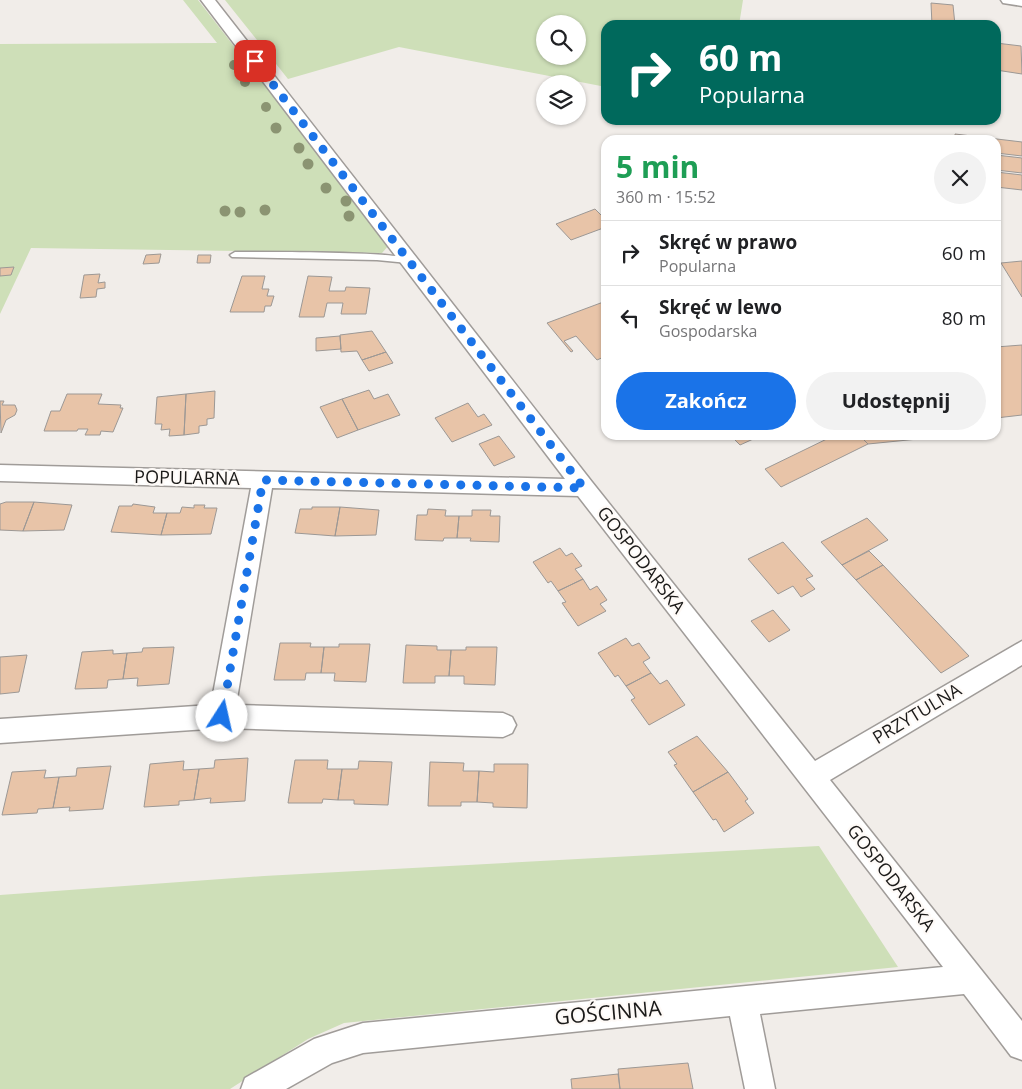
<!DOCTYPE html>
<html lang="pl">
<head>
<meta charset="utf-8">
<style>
	body { margin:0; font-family:"Open Sans",sans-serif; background:#f2f2f2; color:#202124; height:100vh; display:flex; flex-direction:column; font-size:19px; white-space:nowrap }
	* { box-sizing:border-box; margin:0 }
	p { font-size:16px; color:#757577 }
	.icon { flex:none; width:28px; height:28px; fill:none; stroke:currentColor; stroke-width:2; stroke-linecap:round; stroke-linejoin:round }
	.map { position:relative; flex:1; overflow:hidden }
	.details { position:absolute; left:601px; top:135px; width:400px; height:305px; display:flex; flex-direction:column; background:#fff; border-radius:15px; box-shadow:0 1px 4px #0004 }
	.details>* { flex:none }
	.guide { position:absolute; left:601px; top:20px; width:400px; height:105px; border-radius:15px; box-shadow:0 1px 4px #0004; background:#00695c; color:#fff; overflow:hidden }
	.tools { position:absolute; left:536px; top:15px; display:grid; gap:10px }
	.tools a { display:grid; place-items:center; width:50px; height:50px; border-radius:50%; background:#fff; box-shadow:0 1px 4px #0004; font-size:25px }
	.pin { position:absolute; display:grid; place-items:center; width:42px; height:42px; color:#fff; margin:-21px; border-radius:10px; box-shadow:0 2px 8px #0006 }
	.me { position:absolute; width:55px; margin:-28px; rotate:10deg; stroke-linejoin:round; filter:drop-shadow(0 0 4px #0008) }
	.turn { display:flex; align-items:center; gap:18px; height:105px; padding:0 15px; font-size:22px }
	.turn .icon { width:65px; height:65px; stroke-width:2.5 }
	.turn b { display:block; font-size:35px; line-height:42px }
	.round { display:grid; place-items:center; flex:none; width:52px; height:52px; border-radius:26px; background:#f2f2f2 }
	.overview { display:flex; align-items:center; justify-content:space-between; height:85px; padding:0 15px }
	h1 { font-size:30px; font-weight:700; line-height:38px; color:#1e9e55 }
	.action { display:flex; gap:10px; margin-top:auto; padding:10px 15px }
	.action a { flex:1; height:58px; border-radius:30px; background:#1a73e8; color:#fff; font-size:20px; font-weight:700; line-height:58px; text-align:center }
	.action a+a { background:#f2f2f2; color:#202124 }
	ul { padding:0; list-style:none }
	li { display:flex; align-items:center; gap:15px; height:65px; padding:0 15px; border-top:1px solid #e0e0e0 }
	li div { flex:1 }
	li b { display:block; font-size:19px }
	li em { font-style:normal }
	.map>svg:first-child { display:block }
	.green { fill:#cedfb8; fill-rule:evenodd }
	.building { fill:#e8c4a8; stroke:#9c9895 }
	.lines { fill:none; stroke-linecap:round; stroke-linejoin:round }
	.lane-casing { stroke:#a09c99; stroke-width:3 }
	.street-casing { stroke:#a09c99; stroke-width:3 }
	.lane { fill:#fff; fill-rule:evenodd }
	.street { fill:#fff; fill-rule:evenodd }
	.tree { fill:#8b9472 }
	.route { stroke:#1a73e8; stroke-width:9; stroke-dasharray:0 16.2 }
	.labels { text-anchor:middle; stroke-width:4.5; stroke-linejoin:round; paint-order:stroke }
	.street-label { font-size:18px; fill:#1b1a19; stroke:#fefaf7 }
	.near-street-label { font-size:21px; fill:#1b1a19; stroke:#fefaf7 }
</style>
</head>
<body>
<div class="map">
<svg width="1022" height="1089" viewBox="0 0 1022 1089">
	<rect width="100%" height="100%" fill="#f1ede9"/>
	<path class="green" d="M183,0H198L389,245L382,253L31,248L0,314V44L217,43Z
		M225,0H743L739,25H606V87L399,47L288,79ZM545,24H578V56H545Z
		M819,846L898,967L344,1023L308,1039L230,1089H0V895L264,876Z"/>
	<path class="building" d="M931,3L953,5L955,25H932Z
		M996,43L1021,46L1022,74L996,70Z
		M955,134L1022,142V156L996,153V140H955Z
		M996,155L1022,158V173L996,170Z
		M996,172L1022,175V190L996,187Z
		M595,209L606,220V227L571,240L556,224Z
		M161,254L159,263L143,264L146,255Z
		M198,255H211L210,263H197Z
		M1022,261V297L1001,263Z
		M14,267L11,275L0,276V268Z
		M100,274L98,283L105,282V288L97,289L96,297L80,298L84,275Z
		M242,276H265L262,289H269L267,296H274L271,306H265L264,312H230Z
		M308,276L332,277L329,291H345L346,287L370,288L366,314H341L343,303H327L324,317H299Z
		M606,301V309L602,312L606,318V356L597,360L576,336L564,341L573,351L571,352L547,323Z
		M372,331L386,352L362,360L357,351L341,352L340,335Z
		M340,336L341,349L316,351V338Z
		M1022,345V415L996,418V347Z
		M386,352L393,363L369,371L362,360Z
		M369,390L374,399L388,394L400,415L358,430L342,399Z
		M215,391L214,418L207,419V425L199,426V433L184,435L186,394Z
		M67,394H102L98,404L121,405L120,408H123L113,432L101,431L100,435H85L88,429H78L77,431H44L51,411H60Z
		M186,394L184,435L169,436L170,429L161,430L162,424H155L157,397Z
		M342,399L358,430L337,438L320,407Z
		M0,401H4L2,405H15L17,410L15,415L6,420L1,433Z
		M468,403L478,417L484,414L492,425L452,442L435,418Z
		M730,435H762L740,445Z
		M835,435H859L868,444L781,487L765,469Z
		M859,435H937L938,437L868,444Z
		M499,436L515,457L494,466L479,444Z
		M6,502H34L23,531L0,530V504Z
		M34,502L72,505L64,530L23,531Z
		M133,504L155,507L153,513H167L161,535L111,532L119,506H132Z
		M194,505H205L204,508H217L211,534L161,535L167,513H180L182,507L194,508Z
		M312,507H340L335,536L295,533L300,509H312Z
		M340,507L379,510L376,535L335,536Z
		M428,509L446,510L445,516H459L457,538H444L443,541L415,540L417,515H427Z
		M472,510H491L490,516H500L499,542L470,541L471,538H457L459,516H472Z
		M867,518L888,540L842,565L821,542Z
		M783,542L813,576L806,579L815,589L801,597L793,586L778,594L748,559Z
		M560,548L566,556L572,553L582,566L575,569L583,579L558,591L551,581L548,583L533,562Z
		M869,551L883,565L856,580L842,565Z
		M883,565L969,656L941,673L856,580Z
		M583,579L590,590L597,586L607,600L600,604L606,611L578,626L562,603L566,602L558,591Z
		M773,610L790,630L769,642L751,621Z
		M626,638L632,646L639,643L650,658L643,662L651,673L626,686L618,675L615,677L598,653Z
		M280,643H311L310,647H324L321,673H306L305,680H274Z
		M339,644H370L366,682L334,681L335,673H321L324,647H339Z
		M406,645L437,646V650H451L449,676H435V683H403Z
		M174,647L169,684L137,686L138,678L123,679L127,653L142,652L143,648Z
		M466,647H497L495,685L464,684V676H449L451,650H466Z
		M113,650V654L127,653L123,679L108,680L107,688L75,689L82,652Z
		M27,655L19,692L0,694V657Z
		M651,673L660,684L667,680L685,705L649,725L631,700L635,698L626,686Z
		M697,736L728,772L693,792L674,765L677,764L668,752Z
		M248,758L245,801L210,803L211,798L194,800L199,769L214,768L215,760Z
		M295,760H328L327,769H342L338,800L323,799L322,803H288Z
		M184,761L183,770L199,769L194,800L179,801V805L144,807L150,764Z
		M359,761L392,762L388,805L354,804V800H338L342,769H358Z
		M430,762L464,763L463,771H479L477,802H461V806H428Z
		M494,764H528L527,808L493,807V803L477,802L479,771L494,772Z
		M111,766L103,809L69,811L70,807L53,808L59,777L76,776L77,768Z
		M46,770L44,778L59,777L53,808L38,809L37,813L2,815L12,772Z
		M728,772L748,799L745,801L754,813L724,832L716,819L713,820L693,792Z
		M688,1063L693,1089H620L618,1069Z
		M618,1074L620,1089H572L571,1079Z"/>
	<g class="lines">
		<defs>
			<path id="lane" d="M235,252C259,252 403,251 413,260L408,263L377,260L232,257L230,255Z"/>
			<path id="street" d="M201,0H215L592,482L815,761L1022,641V665L830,780L1022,1021V1060L1011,1056L964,994L760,1014L775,1089H745L730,1016L363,1053L332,1063L286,1089H241L245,1078L314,1039L363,1023L943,967L578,496L272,488L236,705L503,713L512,717L516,725L512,733L503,737L222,728L0,743V719L211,705L251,488L0,481V465L565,479Z
				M1001,0H1022V6L1003,3Z"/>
		</defs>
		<use href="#lane" class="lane-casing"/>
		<use href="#street" class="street-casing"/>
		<use href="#lane" class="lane"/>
		<use href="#street" class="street"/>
	</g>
	<g class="tree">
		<circle cx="234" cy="65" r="5"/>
		<circle cx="245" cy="82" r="5"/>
		<circle cx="266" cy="107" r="5"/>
		<circle cx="276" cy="128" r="5.5"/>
		<circle cx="299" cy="148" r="5.5"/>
		<circle cx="308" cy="164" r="5.5"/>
		<circle cx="326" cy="188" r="5.5"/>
		<circle cx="346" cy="201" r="5.5"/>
		<circle cx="265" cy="210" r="5.5"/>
		<circle cx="225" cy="211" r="5.5"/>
		<circle cx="240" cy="212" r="5.5"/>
		<circle cx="349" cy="216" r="5.5"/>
	</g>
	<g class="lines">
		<path class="route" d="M222,716L263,480L584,488L255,61"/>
	</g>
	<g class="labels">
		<g class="street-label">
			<text transform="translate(187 478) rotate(1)" y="6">POPULARNA</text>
			<text transform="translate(641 560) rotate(52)" y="6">GOSPODARSKA</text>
			<text transform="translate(917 714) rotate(-31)" y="6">PRZYTULNA</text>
			<text transform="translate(891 878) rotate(52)" y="6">GOSPODARSKA</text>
		</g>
		<g class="near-street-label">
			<text transform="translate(608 1013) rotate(-5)" y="7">GOŚCINNA</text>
		</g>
	</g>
</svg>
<div class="tools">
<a><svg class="icon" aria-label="search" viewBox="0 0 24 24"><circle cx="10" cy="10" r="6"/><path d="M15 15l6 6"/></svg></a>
<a><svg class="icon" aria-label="layers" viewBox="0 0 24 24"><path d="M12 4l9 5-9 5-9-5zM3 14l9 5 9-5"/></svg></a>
</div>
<div class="pin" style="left:255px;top:61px;background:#d93025"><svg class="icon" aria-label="arrive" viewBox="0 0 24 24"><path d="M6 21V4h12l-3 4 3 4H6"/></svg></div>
<svg class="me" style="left:222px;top:716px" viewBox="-20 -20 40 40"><circle r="19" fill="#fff"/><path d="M0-13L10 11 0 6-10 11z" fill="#1a73e8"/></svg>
<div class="guide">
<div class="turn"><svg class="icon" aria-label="right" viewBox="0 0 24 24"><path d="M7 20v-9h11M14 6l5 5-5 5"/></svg><div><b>60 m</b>Popularna</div></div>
</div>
<section class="details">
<div class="overview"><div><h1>5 min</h1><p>360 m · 15:52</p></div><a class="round"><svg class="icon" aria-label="close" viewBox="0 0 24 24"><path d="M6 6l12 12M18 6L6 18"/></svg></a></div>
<ul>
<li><svg class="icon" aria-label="right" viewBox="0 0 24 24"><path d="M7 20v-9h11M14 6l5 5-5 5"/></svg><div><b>Skręć w prawo</b><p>Popularna</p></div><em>60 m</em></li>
<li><svg class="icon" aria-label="left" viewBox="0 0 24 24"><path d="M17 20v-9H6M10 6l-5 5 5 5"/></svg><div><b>Skręć w lewo</b><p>Gospodarska</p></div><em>80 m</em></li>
</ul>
<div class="action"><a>Zakończ</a><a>Udostępnij</a></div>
</section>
</div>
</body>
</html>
